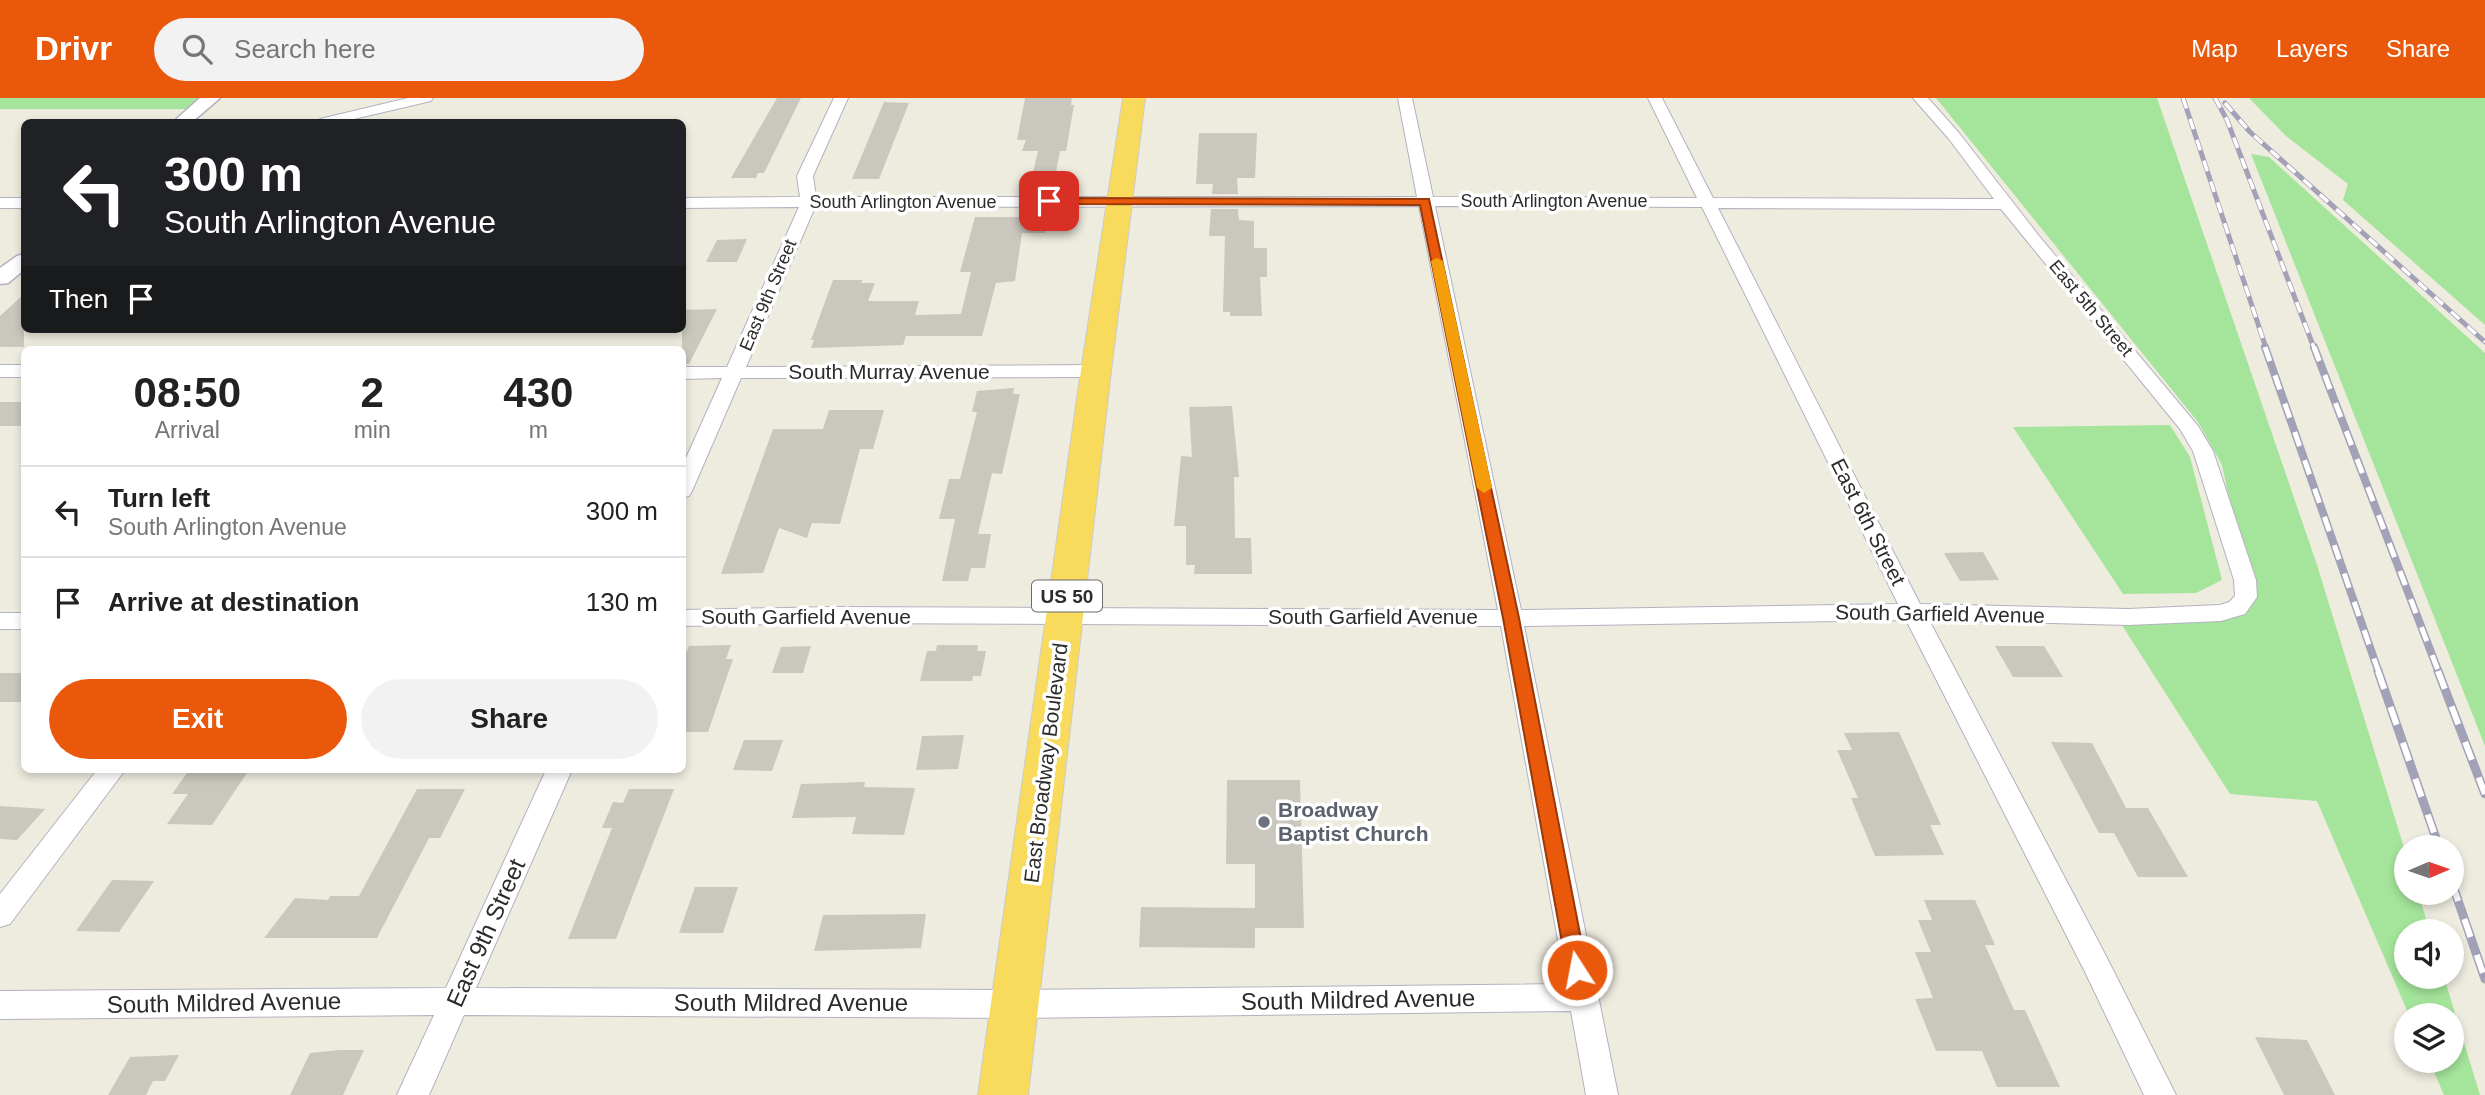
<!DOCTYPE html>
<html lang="en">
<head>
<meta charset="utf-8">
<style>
	body { margin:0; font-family:Helvetica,sans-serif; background:#f2f2f2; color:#222; height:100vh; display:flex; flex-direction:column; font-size:26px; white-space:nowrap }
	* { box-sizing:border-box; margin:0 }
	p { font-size:23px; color:#767676 }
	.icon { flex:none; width:38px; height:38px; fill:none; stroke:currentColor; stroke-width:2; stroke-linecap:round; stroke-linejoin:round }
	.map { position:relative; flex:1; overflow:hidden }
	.details { position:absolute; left:21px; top:248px; width:665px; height:427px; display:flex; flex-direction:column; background:#fff; border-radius:10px; box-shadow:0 4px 10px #0003 }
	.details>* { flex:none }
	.hud { position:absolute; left:21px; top:21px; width:665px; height:214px; border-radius:10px; box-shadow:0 4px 10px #0003; background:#202124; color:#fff; overflow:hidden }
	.needle { width:46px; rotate:88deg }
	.controls { position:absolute; left:2394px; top:737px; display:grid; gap:14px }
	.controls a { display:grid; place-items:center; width:70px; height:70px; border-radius:50%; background:#fff; box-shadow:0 4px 10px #0003; font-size:35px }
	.pin { position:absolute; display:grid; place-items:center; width:60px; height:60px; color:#fff; margin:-30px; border-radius:14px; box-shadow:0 4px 10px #0006 }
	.me { position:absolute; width:77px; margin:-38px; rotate:349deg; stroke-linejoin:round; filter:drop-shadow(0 0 5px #0008) }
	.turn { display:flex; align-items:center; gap:24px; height:147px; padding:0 28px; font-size:32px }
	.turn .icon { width:91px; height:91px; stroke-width:2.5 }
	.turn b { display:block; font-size:49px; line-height:60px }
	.then { display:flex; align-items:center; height:66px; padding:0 28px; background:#0003; gap:14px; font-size:26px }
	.eta { display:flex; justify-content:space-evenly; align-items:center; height:119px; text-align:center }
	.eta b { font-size:42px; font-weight:600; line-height:49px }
	.action { display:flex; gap:14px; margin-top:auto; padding:14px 28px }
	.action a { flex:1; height:80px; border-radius:42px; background:#ea580c; color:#fff; font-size:28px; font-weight:600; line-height:80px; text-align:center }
	.action a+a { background:#f2f2f2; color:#222 }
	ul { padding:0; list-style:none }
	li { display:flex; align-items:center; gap:21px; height:91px; padding:0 28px; border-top:2px solid #e0e0e0 }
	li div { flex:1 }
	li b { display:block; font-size:26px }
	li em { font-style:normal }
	header { display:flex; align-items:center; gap:42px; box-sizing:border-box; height:98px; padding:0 35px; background:#ea580c; color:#fff }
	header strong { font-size:33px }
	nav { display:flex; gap:38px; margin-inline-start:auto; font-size:24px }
	.search { width:490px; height:63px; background:#f2f2f2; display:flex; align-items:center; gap:18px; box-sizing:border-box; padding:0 24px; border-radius:38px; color:#767676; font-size:26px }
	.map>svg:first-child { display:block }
	.green { fill:#a5e59b }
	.building { fill:#cac7be }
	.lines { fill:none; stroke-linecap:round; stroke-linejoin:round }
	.minor-casing { stroke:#b2b2c0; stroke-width:2 }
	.tertiary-casing { stroke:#b2b2c0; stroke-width:3 }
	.trunk-casing { stroke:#ccc; stroke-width:2 }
	.minor { fill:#fff; fill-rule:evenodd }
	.tertiary { fill:#fff; fill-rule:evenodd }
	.trunk { fill:#f8da5c; fill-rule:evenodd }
	.rail-far2-casing { stroke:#a3a1b7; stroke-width:5 }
	.rail-far1-casing { stroke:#a3a1b7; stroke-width:8 }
	.rail-casing { stroke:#a3a1b7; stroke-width:9 }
	.rail-far2 { stroke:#fff; stroke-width:3.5; stroke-dasharray:11; stroke-linecap:butt }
	.rail-far1 { stroke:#fff; stroke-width:5; stroke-dasharray:15; stroke-linecap:butt }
	.rail { stroke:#fff; stroke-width:6; stroke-dasharray:19; stroke-linecap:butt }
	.route { fill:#ea580c; stroke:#983908; stroke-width:2 }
	.slow { fill:#f59e0b }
	.worship-dot { fill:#6b7280; stroke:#fff; stroke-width:2.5 }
	.labels { text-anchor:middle; stroke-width:7; stroke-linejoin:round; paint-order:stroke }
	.far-street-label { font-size:18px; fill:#2c2c2c; stroke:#fff }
	.shield { fill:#fff; stroke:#6b6b6b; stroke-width:2 }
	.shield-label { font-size:19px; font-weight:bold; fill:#2c2c2c }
	.street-label { font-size:21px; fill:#2c2c2c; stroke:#fff }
	.worship-label { font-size:21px; font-weight:bold; fill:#5b616d; stroke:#fff; text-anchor:start }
	.near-street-label { font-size:24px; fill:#2c2c2c; stroke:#fff }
</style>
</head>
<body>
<header>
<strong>Drivr</strong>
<div class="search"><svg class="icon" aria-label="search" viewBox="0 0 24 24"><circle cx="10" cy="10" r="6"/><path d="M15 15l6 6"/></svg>Search here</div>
<nav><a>Map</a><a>Layers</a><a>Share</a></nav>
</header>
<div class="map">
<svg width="2485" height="997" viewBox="0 0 2485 997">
	<rect width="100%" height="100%" fill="#eeebdf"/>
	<path class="green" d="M0,0H200L187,11H0Z
		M1936,0H2157L2317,467L2406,756V794L2418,795L2430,833H2406V878L2444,879L2480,997H2444L2429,963L2452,962V917H2409L2317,703L2230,696L2118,521L2251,503L2222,367L2198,324Z
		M2249,0H2485V227L2343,102L2348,86L2286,38Z
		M2251,56L2269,59L2485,255V648Z
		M2170,327L2190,359L2222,482L2196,495L2123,496L2013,329Z"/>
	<path class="building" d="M777,0H801L764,75H758L756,80H731Z
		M1025,0H1072L1071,7H1074L1066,53H1060L1052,96H1028L1038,53H1022L1026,42H1017Z
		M884,4L909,5L879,81H852Z
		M1199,35H1257L1255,80H1237L1238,96H1212L1213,86H1196Z
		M1024,111H1049L1045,135H1022L1015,183L996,185L982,238H906L903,247L811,250L814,242H811L833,182H863L861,185H875L868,203H919L915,217L961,216L971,174H960L975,119H1023Z
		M1211,111H1238L1239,122L1254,123V150H1267V179H1260L1262,218H1230V214H1223L1225,138H1209Z
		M747,141L737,164H706L717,142Z
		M24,196V249H0V218Z
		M717,211L689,266H682V212Z
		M1014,290L1013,296H1020L1002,376L992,375L978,436H991L985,470H971L968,483H942L955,421H939L949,381H960L977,314H972L977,293Z
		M0,304H24V328H0Z
		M1232,308L1239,379H1234L1235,440H1251L1252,476H1194L1195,467H1186V428H1174L1181,358L1192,359L1189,309Z
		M829,312H884L873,351H860L840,426L812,425L807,440L779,430L763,475L721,476L773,331H823Z
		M1983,454L1999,482L1960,483L1944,455Z
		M731,547L726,561H733L708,634H682V565L689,548Z
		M937,547H978L977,553H986L981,578H973L972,583H920L927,553H936Z
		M811,548L803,575H772L781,549Z
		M1995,548H2044L2063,579H2013Z
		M0,575H24V604H0Z
		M1899,634L1941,727H1930L1944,757L1875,758L1851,700H1858L1837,652H1852L1844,635Z
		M964,637L958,671L916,672L922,638Z
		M744,642H783L772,673L733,672Z
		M2051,644L2092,645L2126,710H2148L2188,779H2138L2114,735H2099Z
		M189,672H249L212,727L167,726L188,696H172Z
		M1227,682H1300L1304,830H1255V850L1139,849L1141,809L1255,810V766H1226Z
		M865,684L864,689L915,690L904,737L852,736L856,719L792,720L801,686Z
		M417,691H465L440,740H429L377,840H264L295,800L328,802L330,798H359Z
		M629,691H674L616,841H568L612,730H602L613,704L623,705Z
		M0,708L45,711L17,742L0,741Z
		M112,782L154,783L119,834L76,833Z
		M695,789H738L723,835H679Z
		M1924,802H1975L1995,847H1985L2014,912H2025L2060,989H1997L1982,953H1936L1915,901L1933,900L1915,854H1931L1918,822H1932Z
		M926,816L921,850L814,853L823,817Z
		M2255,939L2307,942L2335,997H2284Z
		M340,952H364L343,997H290L310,955Z
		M179,957L165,983H153L146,997H108L130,959Z"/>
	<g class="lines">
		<defs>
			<path id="minor" d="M408,0H433L431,3L341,24H318L320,21Z
				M834,0H848L813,78L816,99H1417L1398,0H1412L1433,99L1697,100L1648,0H1662L1713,100L1994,101L1949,41L1913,0H1928L1959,35L2039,138L2198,328L2213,353L2256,482L2257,499L2245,516L2221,523L2128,527L1929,522L2105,856L2176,997H2144L2085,874L1906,522L1524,528L1618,997H1586L1571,913L1015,920L464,917L429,997H397L434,917L0,921V893L446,890L546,672H572L476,890L1015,892L1566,886L1501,528L833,525L682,528V512L833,509L1498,512L1419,108L815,109L746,269L1096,267L1105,273L1096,279L741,280L692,393L689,398L682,400V369L722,280L682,281V269H727L799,109L682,110V100L800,99L797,78ZM1435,108L1702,109L1898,506L1521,512ZM1718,110L2001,111L2180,331L2193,353L2234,482L2235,498L2229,504L2220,507L2128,511L1920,506Z
				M0,100H24V110H0Z
				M0,267H24V279H0Z
				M0,515H24V531H0Z
				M97,672H125L10,826L0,829V796Z"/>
			<path id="tertiary" d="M200,0H220L192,24H173Z
				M24,156V172L8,185L0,186V170L17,158Z"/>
			<path id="trunk" d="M1123,0H1145L1111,273L1028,997H978L1081,273Z"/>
		</defs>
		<use href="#minor" class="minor-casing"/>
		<use href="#tertiary" class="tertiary-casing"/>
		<use href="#trunk" class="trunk-casing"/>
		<use href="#minor" class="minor"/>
		<use href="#tertiary" class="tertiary"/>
		<use href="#trunk" class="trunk"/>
		<defs>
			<path id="rail-far2" d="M2183,0L2266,250
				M2215,0L2227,22L2314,250
				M2225,5L2250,34L2485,244"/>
			<path id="rail-far1" d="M2265,249L2379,575
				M2314,249L2439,575"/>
			<path id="rail" d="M2378,573L2439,749
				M2438,573L2485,696
				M2452,785L2485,881"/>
		</defs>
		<use href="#rail-far2" class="rail-far2-casing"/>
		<use href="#rail-far1" class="rail-far1-casing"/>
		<use href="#rail" class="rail-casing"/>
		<use href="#rail-far2" class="rail-far2"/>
		<use href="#rail-far1" class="rail-far1"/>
		<use href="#rail" class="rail"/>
	</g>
	<path class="route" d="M1045,100L1429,101L1519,520L1587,872L1584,878L1577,881L1570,878L1567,872L1503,520L1420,107L1049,106L1045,105Z"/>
	<path class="slow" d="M1437,160L1443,163L1492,390L1484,395L1477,390L1431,163Z"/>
	<circle class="worship-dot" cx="1264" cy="724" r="7"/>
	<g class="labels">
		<g class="far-street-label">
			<text x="1554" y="109">South Arlington Avenue</text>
			<text x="903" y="110">South Arlington Avenue</text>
			<text transform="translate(768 197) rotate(-67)" y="6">East 9th Street</text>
			<text transform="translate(2091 210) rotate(50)" y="6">East 5th Street</text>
		</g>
		<rect class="shield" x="1032" y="482.5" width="70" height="31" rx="5"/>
		<g class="shield-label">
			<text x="1067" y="505">US 50</text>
		</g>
		<g class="street-label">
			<text x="889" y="281">South Murray Avenue</text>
			<text transform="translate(1868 424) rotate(63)" y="7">East 6th Street</text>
			<text transform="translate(1940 516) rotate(1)" y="7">South Garfield Avenue</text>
			<text x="806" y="526">South Garfield Avenue</text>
			<text x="1373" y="526">South Garfield Avenue</text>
			<text transform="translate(1046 665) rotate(-83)" y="7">East Broadway Boulevard</text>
		</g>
		<g class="worship-label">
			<text x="1278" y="719">Broadway<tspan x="1278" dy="24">Baptist Church</tspan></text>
		</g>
		<g class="near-street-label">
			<text transform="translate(486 835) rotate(-66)" y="8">East 9th Street</text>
			<text transform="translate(1358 902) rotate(-1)" y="8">South Mildred Avenue</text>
			<text transform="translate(224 905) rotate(-1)" y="8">South Mildred Avenue</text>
			<text x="791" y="913">South Mildred Avenue</text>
		</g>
	</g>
</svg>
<div class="controls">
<a><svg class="needle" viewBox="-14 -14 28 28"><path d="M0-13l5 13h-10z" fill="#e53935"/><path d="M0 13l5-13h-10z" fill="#767676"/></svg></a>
<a><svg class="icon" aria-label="sound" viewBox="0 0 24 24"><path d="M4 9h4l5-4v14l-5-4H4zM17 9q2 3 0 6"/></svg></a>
<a><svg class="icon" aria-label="layers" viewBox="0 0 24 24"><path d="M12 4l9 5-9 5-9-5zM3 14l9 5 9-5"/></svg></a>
</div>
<div class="pin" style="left:1049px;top:103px;background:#d93025"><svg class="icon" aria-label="arrive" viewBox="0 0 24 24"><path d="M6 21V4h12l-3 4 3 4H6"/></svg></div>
<svg class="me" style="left:1577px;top:872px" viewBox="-20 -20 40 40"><circle r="17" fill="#ea580c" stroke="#fff" stroke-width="3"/><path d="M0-11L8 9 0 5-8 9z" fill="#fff"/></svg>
<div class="hud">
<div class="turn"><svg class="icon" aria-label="left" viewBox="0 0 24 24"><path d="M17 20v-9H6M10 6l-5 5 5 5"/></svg><div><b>300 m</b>South Arlington Avenue</div></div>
<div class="then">Then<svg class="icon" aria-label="arrive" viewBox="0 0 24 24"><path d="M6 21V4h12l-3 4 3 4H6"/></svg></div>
</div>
<section class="details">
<div class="eta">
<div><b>08:50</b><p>Arrival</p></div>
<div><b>2</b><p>min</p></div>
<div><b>430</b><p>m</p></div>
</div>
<ul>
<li><svg class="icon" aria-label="left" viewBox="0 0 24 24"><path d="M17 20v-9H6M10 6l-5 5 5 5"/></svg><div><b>Turn left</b><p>South Arlington Avenue</p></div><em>300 m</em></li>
<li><svg class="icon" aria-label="arrive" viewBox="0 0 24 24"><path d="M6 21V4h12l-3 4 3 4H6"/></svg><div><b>Arrive at destination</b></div><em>130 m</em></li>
</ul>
<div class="action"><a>Exit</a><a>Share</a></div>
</section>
</div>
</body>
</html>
